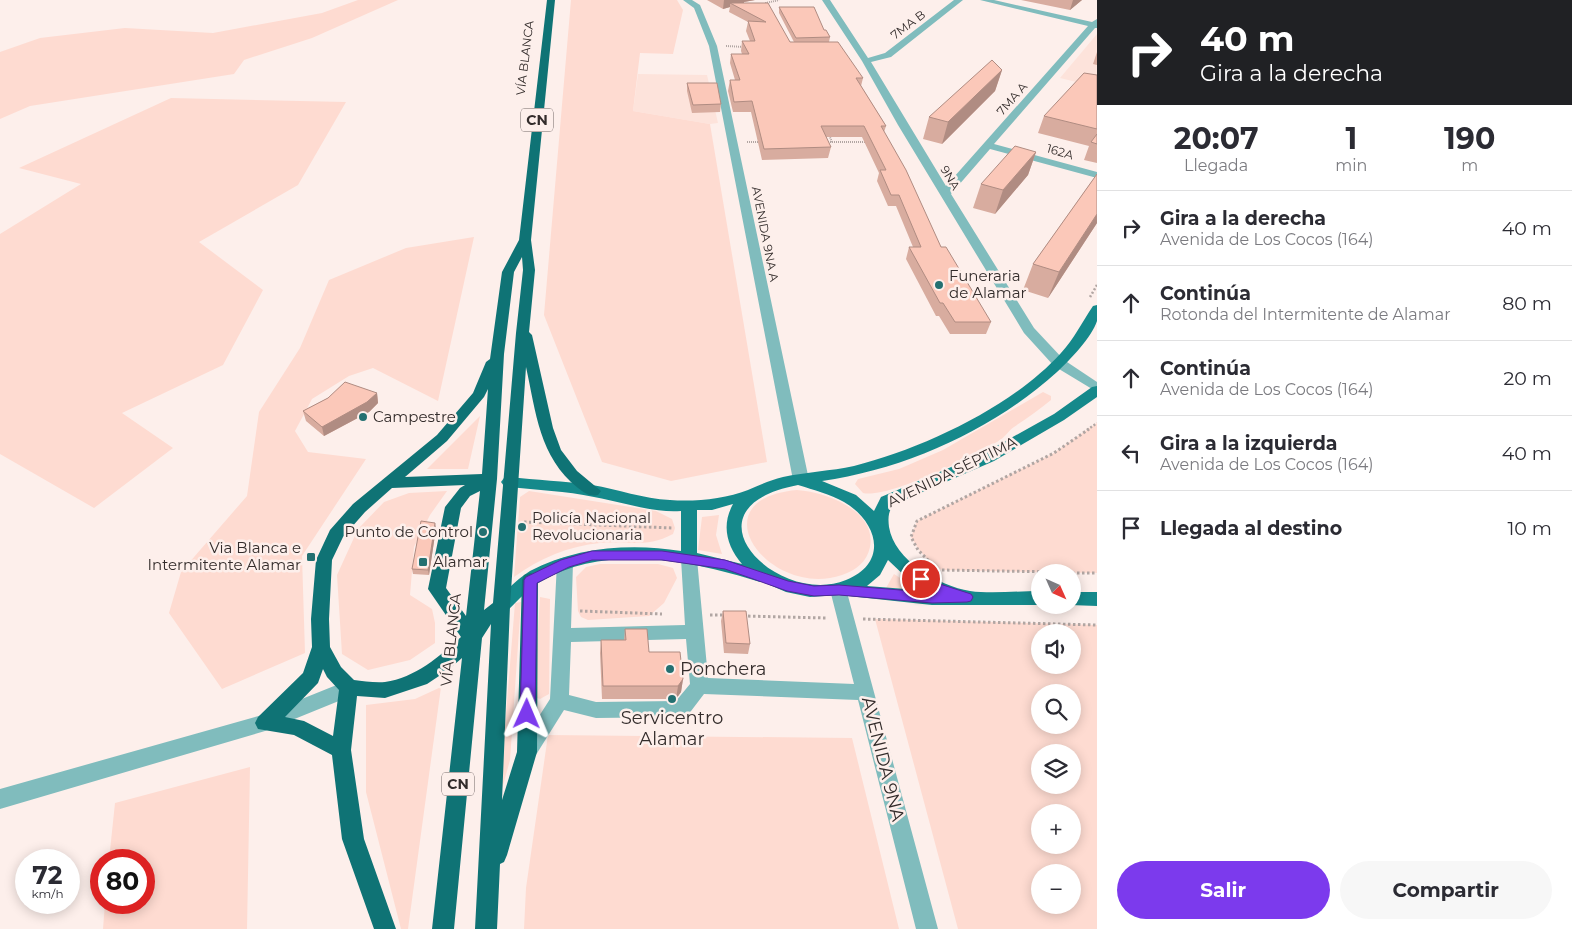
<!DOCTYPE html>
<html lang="es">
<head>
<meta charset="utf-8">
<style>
	body { margin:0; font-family:Montserrat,sans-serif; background:#f7f7f7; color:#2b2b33; height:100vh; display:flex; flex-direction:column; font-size:19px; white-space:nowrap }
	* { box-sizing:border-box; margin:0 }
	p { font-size:16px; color:#7c7c81 }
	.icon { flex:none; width:28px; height:28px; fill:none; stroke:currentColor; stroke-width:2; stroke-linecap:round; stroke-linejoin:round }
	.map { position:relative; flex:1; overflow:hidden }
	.drawer { display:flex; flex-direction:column; background:#fff; width:475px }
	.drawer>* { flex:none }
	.hud { background:#202124; color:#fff; overflow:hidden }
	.needle { width:32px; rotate:135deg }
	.controls { position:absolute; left:1031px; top:564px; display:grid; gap:10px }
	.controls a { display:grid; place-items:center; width:50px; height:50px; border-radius:50%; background:#fff; box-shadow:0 2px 12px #0003; font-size:25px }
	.speed { position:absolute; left:15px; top:849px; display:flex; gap:10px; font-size:25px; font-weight:700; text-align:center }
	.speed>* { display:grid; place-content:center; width:65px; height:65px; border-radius:50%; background:#fff; box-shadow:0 2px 12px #0003; line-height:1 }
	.speed small { font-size:12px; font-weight:400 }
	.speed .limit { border:8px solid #d22; background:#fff; color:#111 }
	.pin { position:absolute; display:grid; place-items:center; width:42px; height:42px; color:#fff; margin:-21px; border:2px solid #fff; border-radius:50%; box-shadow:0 1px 5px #0007 }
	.me { position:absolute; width:55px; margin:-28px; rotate:1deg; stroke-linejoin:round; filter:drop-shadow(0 0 4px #0008) }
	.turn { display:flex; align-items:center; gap:18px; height:105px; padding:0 20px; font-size:22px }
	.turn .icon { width:65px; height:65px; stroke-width:2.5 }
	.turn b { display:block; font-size:35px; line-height:42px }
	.eta { display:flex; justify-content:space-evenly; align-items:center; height:85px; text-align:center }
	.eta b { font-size:30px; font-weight:700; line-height:35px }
	.primary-button { display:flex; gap:10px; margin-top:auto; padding:10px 20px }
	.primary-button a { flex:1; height:58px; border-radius:30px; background:#7c3aed; color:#fff; font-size:20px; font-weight:700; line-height:58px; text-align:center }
	.primary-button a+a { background:#f7f7f7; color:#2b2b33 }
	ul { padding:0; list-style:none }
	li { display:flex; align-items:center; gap:15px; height:75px; padding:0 20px; border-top:1px solid #e1e1e2 }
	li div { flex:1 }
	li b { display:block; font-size:19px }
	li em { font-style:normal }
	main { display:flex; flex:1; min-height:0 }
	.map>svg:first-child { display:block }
	.built { fill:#fde3db }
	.green { fill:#fedbd1; fill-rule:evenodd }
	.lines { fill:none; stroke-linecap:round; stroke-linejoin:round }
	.path-far2 { stroke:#b1a6a3; stroke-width:2; stroke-dasharray:1 1; stroke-linecap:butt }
	.path-far1 { stroke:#b1a6a3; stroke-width:2.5; stroke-dasharray:2 2; stroke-linecap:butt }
	.path { stroke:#b1a6a3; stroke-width:3; stroke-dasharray:2.5 2.5; stroke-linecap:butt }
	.minor { fill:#80bcbd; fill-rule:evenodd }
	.major { fill:#15898b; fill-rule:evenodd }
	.highway { fill:#0f7375; fill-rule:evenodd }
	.wall { fill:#d8ac9f }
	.shaded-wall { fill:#b08c82 }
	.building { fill:#fbc8b9; stroke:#b08c82 }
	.route { fill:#7c3aed; stroke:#51269a }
	.poi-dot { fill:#247071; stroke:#fdefeb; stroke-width:2 }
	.labels { text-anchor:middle; stroke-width:5; stroke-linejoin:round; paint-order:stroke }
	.far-street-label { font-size:12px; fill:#332c2b; stroke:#fdefeb }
	.shield { fill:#fdefeb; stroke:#706665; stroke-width:1 }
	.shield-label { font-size:14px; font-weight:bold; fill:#332c2b }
	.poi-label { font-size:15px; fill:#332c2b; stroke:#fdefeb; text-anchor:start }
	.street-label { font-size:15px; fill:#332c2b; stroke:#fdefeb }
	.near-poi-label { font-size:18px; fill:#332c2b; stroke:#fdefeb; text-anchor:start }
	.near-street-label { font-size:18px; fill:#332c2b; stroke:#fdefeb }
</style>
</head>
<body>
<main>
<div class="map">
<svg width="1097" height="929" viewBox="0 0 1097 929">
	<rect width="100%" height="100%" fill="#fdefeb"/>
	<path class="built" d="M1097,34V87L1060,78Z
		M638,74L707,75L718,123L710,124L633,111Z"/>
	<path class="green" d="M358,0H398L312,38L244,60L234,74L30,106L0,119V52L40,38L125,28L213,33L322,13Z
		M571,0H677L683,10L673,54L640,53L633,111L710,124L767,462L671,481L602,462L544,315Z
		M171,98L346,102L298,185L199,242L263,290L223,365L122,413L173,448L94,508L0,454V234L81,184L19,168Z
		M474,237L438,401L373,368L349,376L312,399L295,431L308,452L366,459L302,556L305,653L222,689L169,613L181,572L247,496L259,412L300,348L329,280L406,248Z
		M1043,392L1051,396V400C1039,410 1027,418 1014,427C1009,430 1006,436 1000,440C976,455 889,499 863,493L855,484L858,479L899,469L943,450Z
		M480,416L468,469H427Z
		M1097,423V573L942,570C928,562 919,551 911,537L917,521L1054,453Z
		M797,490C825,492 877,510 870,547C867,562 856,570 842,575C769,600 695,499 797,490Z
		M447,491L430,515L414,547L410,595L432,609L435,623V643L410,660L368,670L342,654L337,575L358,529L384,502L409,493Z
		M529,491L656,511L672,519L675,528L673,534C647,548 628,541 600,543C569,546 540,558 514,577L520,497Z
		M719,515L716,535L722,554L698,550L702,517Z
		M600,564H658L673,568L677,578L664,603L649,616L588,620L581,617L578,611L576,577L586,567Z
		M894,574L919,590L886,588Z
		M540,597L550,599L549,694L540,699L534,697Z
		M521,602L510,760L499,800L515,603Z
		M875,619L1097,625V929H958ZM1040,632H1072V665H1040ZM1040,692H1072V725H1040ZM1040,752H1072V785H1040ZM1040,812H1072V845H1040ZM1040,872H1072V905H1040Z
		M441,687L408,929H401L366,792V705L415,699Z
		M548,735L852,738L899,929H524L526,888Z
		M250,767L247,929H103L105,903L144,902V860H109L115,803Z"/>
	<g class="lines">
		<path class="path-far2" d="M768,5L766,3L779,0
			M726,46L745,47
			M747,142H760
			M824,142H832L829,135
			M832,142H867"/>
		<path class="path-far1" d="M1090,297L1097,285
			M1087,430L1097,423"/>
		<path class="path" d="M524,522L673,528
			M932,564L918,550L911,537L917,521L1054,453L1089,429
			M942,570L1056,572
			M1072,573H1097
			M580,611L662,614
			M710,615H724
			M743,616L826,618
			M863,619L1097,625"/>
		<path class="minor" d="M683,0H692L700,5L717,46L809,480L806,484L801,485L796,484L793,480L709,46L694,8Z
			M822,0H830L868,58L885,53L954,0H963L891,57L871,62L946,186L1088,26L980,0H994L1092,22L1097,19V28H1095L994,144L1097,172V178L990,149L951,194L1034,328L1064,360L1097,382V392L1054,366L1024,333L898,125L862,61Z
			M689,553L695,555L697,559L708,678L854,684L830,590L833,585L839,583L845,585L938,929H916L858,700L704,694L688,715L681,717L596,718L564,710L534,758L527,761L520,758L517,752L520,746L550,699L557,563L559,559L565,557L571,559L573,563L571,628L685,625L681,559L683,555ZM686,639L690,684L676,701L596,702L569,695L571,642Z
			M349,680L356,682L358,688L356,694L265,731L0,809V789L262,715Z"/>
		<path class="major" d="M1097,305C1097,310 1097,316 1097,321C1092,337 1070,360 1057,372C994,429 907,469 822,481L856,495L874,511L881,497L984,453L1054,414L1092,387L1097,386V397L1064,420L994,461L893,505C888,512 888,519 889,527C894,560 939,586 970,591C990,594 1019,591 1040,591V605H932L839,595L810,597L786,592L763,582H760C693,561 607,543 542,581C528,588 518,601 507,611L501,613L495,611L492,606L495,601C506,591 517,579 530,571C575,547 631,543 681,551V511C651,513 623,502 594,497C566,491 537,490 509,487L504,486L501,482L504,478L509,477C536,480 564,481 592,485C618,489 643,499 670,500C694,502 725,499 748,490C760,485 770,480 783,477C806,472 831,471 854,466C924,448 1012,407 1061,353C1074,339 1082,322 1093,306ZM798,485C814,490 830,494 844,502C878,522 889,563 846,580C778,608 677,508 798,485ZM733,504C721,526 727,546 742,564L697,553V510H712ZM888,560L908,579L931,591L867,586L880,575Z
			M1072,592H1097V606L1070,605H1072Z"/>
		<path class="highway" d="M547,0H555L531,240L535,270L529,332L532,335L553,428L561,450L577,471L601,491L598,495C589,497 585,493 578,488C539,457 536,412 526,367L510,606L502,800L517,752L522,580L524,575L530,573L536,575L538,580L537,752L507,855L504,862L500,864L497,929H475L491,624L482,638L454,929H432L462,658L448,670L427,684L385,698L357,696L351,750L364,839L396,929H374L342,839L332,755L294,735L258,729L255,723L258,717L303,673L312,647L311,619L316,560L330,530L353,504L437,435L473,393L486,362L490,359L502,272L519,240ZM522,257L523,270L516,333L493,603L484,610L497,479L504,354L514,272ZM488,389L482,474L405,477L447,441L484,397ZM465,485L460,488L445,507L428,589L461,637C440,656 415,678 385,682C375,683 363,681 354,680L341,667L330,647L329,619L332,560L343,537L365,512L392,488ZM480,491L466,616L446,588L461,508L470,496ZM323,669L327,677L339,690L333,736L304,721L285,717L318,683Z"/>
	</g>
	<path class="wall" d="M707,0H755L744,2V3L790,42H794L779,13V7L824,30L830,37L829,42L863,78L861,86L886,126L884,132L941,247L991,322L986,334H950L939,316H936L906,259L909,247H913L896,206H888L877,181L879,173L862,137H826L831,147L828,158L762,160L751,112H733L728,91L730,80H735L730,63L731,54H742L741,51L742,41H750L746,31L748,22L729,12L730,7L723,9Z
		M1021,0H1082L1070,10Z
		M1097,52V65L1093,64Z
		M1002,70L995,91L942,144L923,139L929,117Z
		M1097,75V163L1084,160L1089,146L1038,133L1044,116Z
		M687,83L721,104L720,112L692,113L687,91Z
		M1036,152L1028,175L995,214L973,208L981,184Z
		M1097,174V223L1048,298L1023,290L1033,264Z
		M377,393L378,403L369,412L324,436L306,421L303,411L328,398Z
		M436,528L429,575L413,574L412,569Z
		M723,611L750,644L748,654L724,653L721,621Z
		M625,629L649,652L683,679L681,692L676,699H602L600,653L601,640H624Z"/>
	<path class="shaded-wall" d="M724,0H755L744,2V5L730,3V7L723,9Z
		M1073,0H1082L1070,10Z
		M1002,70L995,91L942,144L948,122Z
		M1036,152L1028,175L995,214L1003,190Z
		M1097,214V223L1048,298L1059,272Z
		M377,393L378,403L369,412L324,436L322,427Z
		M435,523L436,528L429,575L428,570Z
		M683,679L681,692L676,699L678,686Z"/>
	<path class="building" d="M730,3H768L790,42H838L863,78H856L886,126H881L906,170L941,247H946L991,322H955L943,303H940L909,247H921L899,195H891L880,170H886L864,126H821L831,147L764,149L752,101L734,102L730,80H740L731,54H749L742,41H755L748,21L766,22Z
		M779,7H814L824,30H826L830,37L796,38Z
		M992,60L1002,70L948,122L929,117Z
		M1084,73L1097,75V129L1044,116Z
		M687,83H717L721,104L693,105Z
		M1097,134V144L1091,142Z
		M1015,146L1036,152L1003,190L981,184Z
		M1097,174V214L1059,272L1033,264Z
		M345,382L377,393L367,402L322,427L303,411L328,398Z
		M421,521L435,523L428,570L412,569Z
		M723,611H746L750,644L726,643Z
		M625,629H647L649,652H680L683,679L678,686H603L601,640H626Z"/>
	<path class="route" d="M592,551H662L725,560L788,581L814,586L839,585L937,593L917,583L915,579L917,576L921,574L943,585L971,594L973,597L971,601L967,602L932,603L839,595L814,596L787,591L725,569L662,560H592L569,567L537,583L535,714L533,719L527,720L522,719L520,714L524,580L526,577L561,560Z"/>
	<g class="poi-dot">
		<circle cx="939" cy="285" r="5"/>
		<circle cx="363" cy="417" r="5"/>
		<circle cx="522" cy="527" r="5"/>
		<circle cx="483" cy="532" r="5"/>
		<rect x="306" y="552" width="10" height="10" rx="2.5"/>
		<rect x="418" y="557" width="10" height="10" rx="2.5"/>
		<circle cx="670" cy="669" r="5"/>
		<circle cx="672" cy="699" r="5"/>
	</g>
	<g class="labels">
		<g class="far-street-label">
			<text transform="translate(908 25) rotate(-37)" y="4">7MA B</text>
			<text transform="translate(525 58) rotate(-83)" y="4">VÍA BLANCA</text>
			<text transform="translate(1012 99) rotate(-49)" y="4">7MA A</text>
			<text transform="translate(1060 152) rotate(16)" y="4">162A</text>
			<text transform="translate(950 178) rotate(59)" y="4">9NA</text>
			<text transform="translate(765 234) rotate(79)" y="4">AVENIDA 9NA A</text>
		</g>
		<g class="shield">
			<rect x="521" y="108.5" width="32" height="23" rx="4"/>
			<rect x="442" y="772.5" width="32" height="23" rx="4"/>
		</g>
		<g class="shield-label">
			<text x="537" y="125">CN</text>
			<text x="458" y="789">CN</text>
		</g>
		<g class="poi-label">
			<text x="949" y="281">Funeraria<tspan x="949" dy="17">de Alamar</tspan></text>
			<text x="373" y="422">Campestre</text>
			<text x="532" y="523">Policía Nacional<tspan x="532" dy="17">Revolucionaria</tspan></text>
			<text x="473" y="537" text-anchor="end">Punto de Control</text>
			<text x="301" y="553" text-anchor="end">Via Blanca e<tspan x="301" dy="17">Intermitente Alamar</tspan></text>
			<text x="433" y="567">Alamar</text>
		</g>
		<g class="street-label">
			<text transform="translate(952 472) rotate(-26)" y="5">AVENIDA SÉPTIMA</text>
			<text transform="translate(451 640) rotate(-84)" y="5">VÍA BLANCA</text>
		</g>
		<g class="near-poi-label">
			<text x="680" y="675">Ponchera</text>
			<text x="672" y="724" text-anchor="middle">Servicentro<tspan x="672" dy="21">Alamar</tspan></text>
		</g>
		<g class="near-street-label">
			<text transform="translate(883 759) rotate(76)" y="6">AVENIDA 9NA</text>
		</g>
	</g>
</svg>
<div class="controls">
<a><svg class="needle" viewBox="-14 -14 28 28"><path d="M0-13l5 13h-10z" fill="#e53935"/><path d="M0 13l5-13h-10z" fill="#7c7c81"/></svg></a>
<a><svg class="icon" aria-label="sound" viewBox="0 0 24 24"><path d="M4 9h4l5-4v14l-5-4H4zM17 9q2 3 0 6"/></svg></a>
<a><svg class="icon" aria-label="search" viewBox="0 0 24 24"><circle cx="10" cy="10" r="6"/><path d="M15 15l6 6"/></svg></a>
<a><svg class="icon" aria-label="layers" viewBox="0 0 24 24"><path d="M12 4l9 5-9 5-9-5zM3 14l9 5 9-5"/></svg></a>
<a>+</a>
<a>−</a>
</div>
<div class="speed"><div>72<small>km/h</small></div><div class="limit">80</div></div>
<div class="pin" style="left:921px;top:579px;background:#d93025"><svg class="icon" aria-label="arrive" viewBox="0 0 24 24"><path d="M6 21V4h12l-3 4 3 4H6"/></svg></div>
<svg class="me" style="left:527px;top:714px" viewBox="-20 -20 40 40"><path d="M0-17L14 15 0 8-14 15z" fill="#7c3aed" stroke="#fff" stroke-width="4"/></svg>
</div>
<section class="drawer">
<div class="hud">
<div class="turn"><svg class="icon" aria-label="right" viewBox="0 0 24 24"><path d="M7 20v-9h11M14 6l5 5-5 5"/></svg><div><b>40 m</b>Gira a la derecha</div></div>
</div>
<div class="eta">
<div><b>20:07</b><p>Llegada</p></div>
<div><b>1</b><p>min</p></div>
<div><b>190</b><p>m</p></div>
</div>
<ul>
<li><svg class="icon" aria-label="right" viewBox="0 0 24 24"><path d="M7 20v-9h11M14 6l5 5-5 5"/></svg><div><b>Gira a la derecha</b><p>Avenida de Los Cocos (164)</p></div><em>40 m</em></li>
<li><svg class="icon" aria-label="ahead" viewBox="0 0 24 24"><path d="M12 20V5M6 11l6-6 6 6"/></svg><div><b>Continúa</b><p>Rotonda del Intermitente de Alamar</p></div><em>80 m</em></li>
<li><svg class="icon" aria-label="ahead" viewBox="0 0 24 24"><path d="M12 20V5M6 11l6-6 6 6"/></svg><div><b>Continúa</b><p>Avenida de Los Cocos (164)</p></div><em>20 m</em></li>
<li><svg class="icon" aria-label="left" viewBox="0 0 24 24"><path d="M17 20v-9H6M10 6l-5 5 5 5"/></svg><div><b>Gira a la izquierda</b><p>Avenida de Los Cocos (164)</p></div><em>40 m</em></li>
<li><svg class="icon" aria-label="arrive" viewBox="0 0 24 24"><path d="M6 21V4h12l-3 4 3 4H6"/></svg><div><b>Llegada al destino</b></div><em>10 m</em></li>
</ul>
<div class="primary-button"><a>Salir</a><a>Compartir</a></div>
</section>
</main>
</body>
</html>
